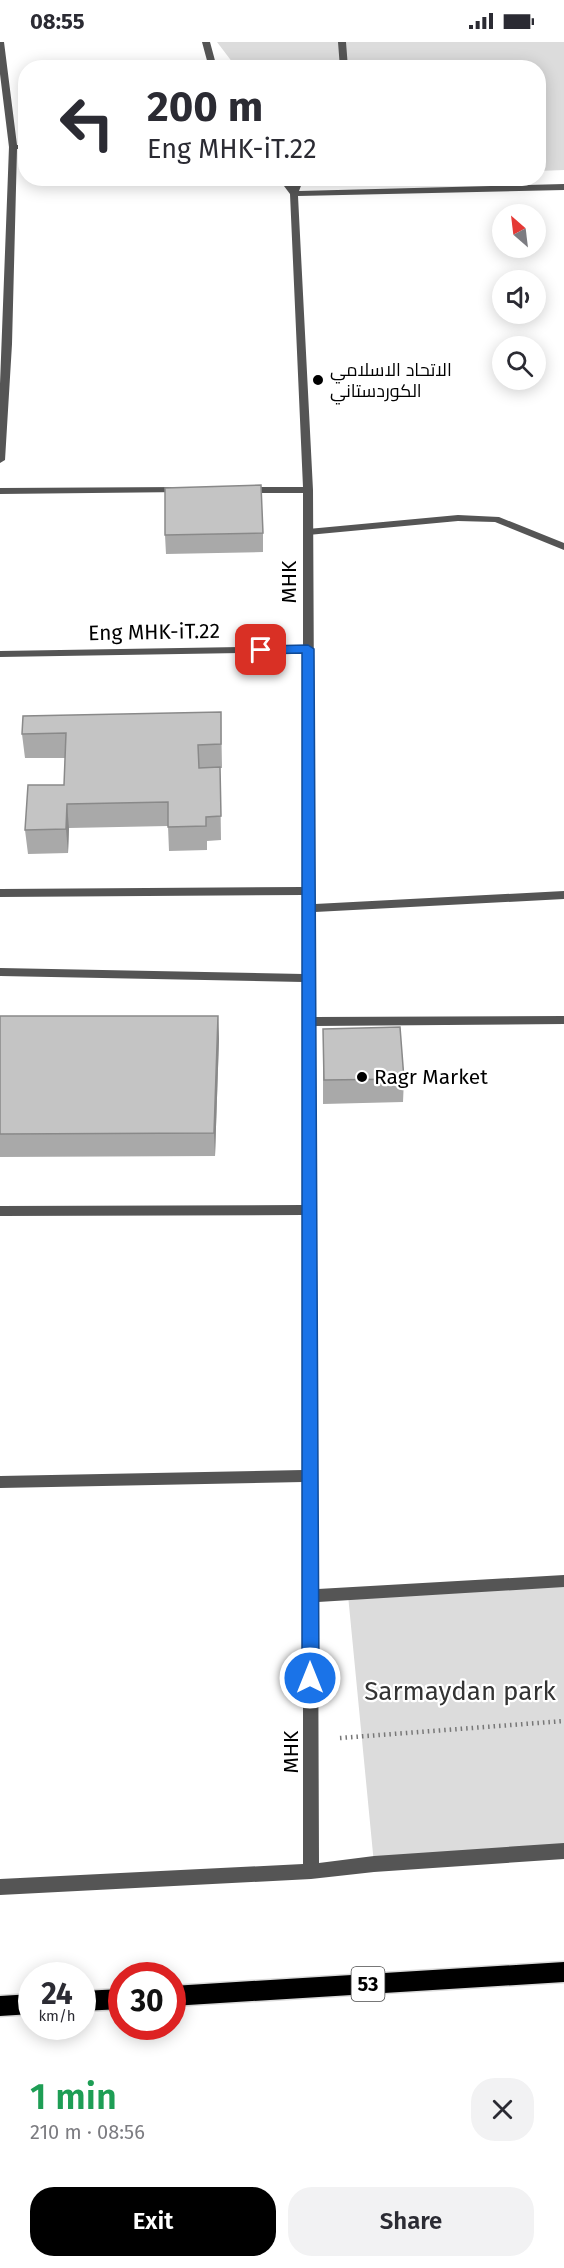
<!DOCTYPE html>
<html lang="en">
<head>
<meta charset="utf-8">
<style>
	body { margin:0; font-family:"Fira Sans",Cairo,sans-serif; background:#f2f2f3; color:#2b2b33; height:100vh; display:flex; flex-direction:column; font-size:22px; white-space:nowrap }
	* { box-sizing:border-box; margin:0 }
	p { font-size:20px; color:#7c7c81 }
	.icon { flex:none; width:33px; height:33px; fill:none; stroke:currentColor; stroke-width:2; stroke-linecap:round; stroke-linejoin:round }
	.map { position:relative; height:2016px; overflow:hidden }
	.panel { display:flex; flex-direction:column; background:#fff; flex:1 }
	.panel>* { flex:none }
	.banner { position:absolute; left:18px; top:18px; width:528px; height:126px; border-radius:24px; box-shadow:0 3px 15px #0003; background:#fff; color:#2b2b33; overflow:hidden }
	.needle { width:39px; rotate:332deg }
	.tools { position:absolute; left:492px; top:162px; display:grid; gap:12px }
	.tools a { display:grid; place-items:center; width:54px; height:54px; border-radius:50%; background:#fff; box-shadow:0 3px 15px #0003; font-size:30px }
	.speed { position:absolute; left:18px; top:1920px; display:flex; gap:12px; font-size:30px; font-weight:700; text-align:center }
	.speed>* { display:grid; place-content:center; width:78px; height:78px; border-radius:50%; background:#fff; box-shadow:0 3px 15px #0003; line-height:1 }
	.speed small { font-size:15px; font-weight:400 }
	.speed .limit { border:9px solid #d22; background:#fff; color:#111 }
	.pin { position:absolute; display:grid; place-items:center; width:51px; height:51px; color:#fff; margin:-26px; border-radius:12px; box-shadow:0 3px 9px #0006 }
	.me { position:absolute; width:66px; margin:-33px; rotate:0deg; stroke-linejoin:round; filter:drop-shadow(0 0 4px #0008) }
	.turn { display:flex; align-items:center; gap:21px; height:126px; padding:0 30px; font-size:27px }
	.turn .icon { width:78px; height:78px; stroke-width:2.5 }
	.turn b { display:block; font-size:42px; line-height:51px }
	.round { display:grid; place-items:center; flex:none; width:63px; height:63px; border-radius:24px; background:#f2f2f3 }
	.headline { display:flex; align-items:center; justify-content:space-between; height:102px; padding:0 30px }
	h1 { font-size:36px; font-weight:600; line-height:45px; color:#1e9e55 }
	.primary-button { display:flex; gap:12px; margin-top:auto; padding:12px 30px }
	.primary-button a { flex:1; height:69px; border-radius:24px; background:#000; color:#fff; font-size:24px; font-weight:600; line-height:69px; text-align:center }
	.primary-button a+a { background:#f2f2f3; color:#2b2b33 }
	.status { display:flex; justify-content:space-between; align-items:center; height:42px; padding:0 30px; background:#fff; direction:ltr }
	.status svg { height:16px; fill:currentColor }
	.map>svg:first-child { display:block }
	.green { fill:#dcdcdc }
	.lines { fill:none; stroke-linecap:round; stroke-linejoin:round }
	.primary-casing { stroke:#dbdbdb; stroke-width:3 }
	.path { stroke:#777; stroke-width:4.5; stroke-dasharray:1.5 4; stroke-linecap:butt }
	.lane { fill:#555; fill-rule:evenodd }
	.street { fill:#555; fill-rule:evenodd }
	.primary { fill:#000; fill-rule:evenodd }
	.wall { fill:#a9a9a9 }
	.shaded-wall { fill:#898989 }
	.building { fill:#c4c4c4; stroke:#898989; stroke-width:1.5 }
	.route { fill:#1a73e8; stroke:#114b97; stroke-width:1.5 }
	.poi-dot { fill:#000; stroke:#fff; stroke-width:2 }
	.labels { text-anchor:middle; stroke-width:4.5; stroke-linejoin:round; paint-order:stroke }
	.far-poi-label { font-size:18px; fill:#000; stroke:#fff; text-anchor:start }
	.shield { fill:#fff; stroke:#4c4c4c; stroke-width:1.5 }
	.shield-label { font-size:20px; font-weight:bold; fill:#000 }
	.street-label { font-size:21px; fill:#000; stroke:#fff }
	.poi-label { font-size:21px; fill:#000; stroke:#fff; text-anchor:start }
	.near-park-label { font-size:26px; fill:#333; stroke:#fff }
</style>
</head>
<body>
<div class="status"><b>08:55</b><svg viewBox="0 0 49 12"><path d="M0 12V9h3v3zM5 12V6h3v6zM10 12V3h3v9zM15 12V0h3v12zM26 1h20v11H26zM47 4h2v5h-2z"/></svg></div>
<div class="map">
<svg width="564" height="2016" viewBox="0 0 564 2016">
	<rect width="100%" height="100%" fill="#fff"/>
	<path class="green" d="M217,0H564V128L539,129L538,26L236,25Z
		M564,1539V1808L374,1822L348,1553Z"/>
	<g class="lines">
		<defs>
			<path id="primary" d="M564,1920V1940L172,1964V1944Z
				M122,1947V1967L82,1969V1949Z
				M32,1952V1972L0,1974V1954Z"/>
		</defs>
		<use href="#primary" class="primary-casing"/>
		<path class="path" d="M340,1696L564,1679"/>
		<path class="lane" d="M458,473L499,475L564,501V508L495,480L458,479L308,493L303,490L308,487Z"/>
		<path class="street" d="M0,0H4L17,103H26V107H17L12,302L5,418L0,421V342L9,105L0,32Z
			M202,0H210L217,26H209Z
			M338,0H346L348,26H340Z
			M278,136H287L293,144L296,136H304L299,149L564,142V148L298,154L313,448L315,862L564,849V857L315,870V975L564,974V982L315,984L318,1547L564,1533V1545L318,1560L319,1821L374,1814L564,1801V1817L374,1830L311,1837L0,1853V1837L303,1822V1440L0,1446V1434L303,1428V1173L0,1174V1164L303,1163V940L0,934V926L303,932V853L0,855V847L303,845V610L0,615V609L303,604V451H246L241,448L246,445H303L290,152Z
			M181,445L186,448L184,450L0,452V446Z"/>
		<use href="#primary" class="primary"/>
	</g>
	<path class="wall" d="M263,491V510L166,512L165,493Z
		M221,670L222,726H220L221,798L207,799V808L169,809L168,784L69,786L68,811L28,812L25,788L64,743L66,716H25L22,692Z
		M0,974H218L219,997L215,1114L0,1115Z
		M323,987L404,1037L403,1060L323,1062Z"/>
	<path class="shaded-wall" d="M67,762L69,786L68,811L66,787Z
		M218,974L219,997L215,1114L214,1091Z"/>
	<path class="building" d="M261,443L263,491L165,493V446Z
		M221,670V702L198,703L199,726L220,725L221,774L206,775V784L168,785V760L67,762L66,787L25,788L28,743H64L66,691L22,692L23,674Z
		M0,974H218L214,1091L0,1092Z
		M400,985L404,1037L324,1038L323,987Z"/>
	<path class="route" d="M308,603L314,607L319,1636L316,1642L310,1644L304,1642L302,1636V611L261,612L255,608L261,604Z"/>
	<g class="poi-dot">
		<circle cx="318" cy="338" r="6"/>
		<circle cx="362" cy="1035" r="6"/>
	</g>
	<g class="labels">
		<g class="far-poi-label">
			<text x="330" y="334">الاتحاد الاسلامي<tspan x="330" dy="21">الكوردستاني</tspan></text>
		</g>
		<rect class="shield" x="351.5" y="1925" width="33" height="34" rx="4.5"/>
		<g class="shield-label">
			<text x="368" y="1949">53</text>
		</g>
		<g class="street-label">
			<text transform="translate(289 540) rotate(-90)" y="7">MHK</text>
			<text transform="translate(154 590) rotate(-1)" y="7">Eng MHK-iT.22</text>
			<text transform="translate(291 1710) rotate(-90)" y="7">MHK</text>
		</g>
		<g class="poi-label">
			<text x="374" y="1042">Ragr Market</text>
		</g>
		<g class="near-park-label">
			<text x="460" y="1658">Sarmaydan park</text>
		</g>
	</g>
</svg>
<div class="tools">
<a><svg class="needle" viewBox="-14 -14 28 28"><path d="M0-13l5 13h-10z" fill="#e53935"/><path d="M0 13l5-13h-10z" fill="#7c7c81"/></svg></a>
<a><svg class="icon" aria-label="sound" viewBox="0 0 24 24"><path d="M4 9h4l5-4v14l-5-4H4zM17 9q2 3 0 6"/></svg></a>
<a><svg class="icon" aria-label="search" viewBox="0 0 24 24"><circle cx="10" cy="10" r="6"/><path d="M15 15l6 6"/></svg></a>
</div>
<div class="speed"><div>24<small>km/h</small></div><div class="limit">30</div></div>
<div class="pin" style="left:261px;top:608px;background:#d93025"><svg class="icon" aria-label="arrive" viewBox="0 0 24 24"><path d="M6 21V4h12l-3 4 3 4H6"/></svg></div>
<svg class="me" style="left:310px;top:1636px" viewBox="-20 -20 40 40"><circle r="17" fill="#1a73e8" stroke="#fff" stroke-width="3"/><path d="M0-11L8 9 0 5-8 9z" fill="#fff"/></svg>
<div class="banner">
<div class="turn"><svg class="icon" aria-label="left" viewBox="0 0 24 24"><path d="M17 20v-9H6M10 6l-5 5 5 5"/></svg><div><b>200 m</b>Eng MHK-iT.22</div></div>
</div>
</div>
<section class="panel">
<div class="headline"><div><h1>1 min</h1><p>210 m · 08:56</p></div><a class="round"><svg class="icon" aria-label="close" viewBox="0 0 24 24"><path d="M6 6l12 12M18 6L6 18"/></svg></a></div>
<div class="primary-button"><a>Exit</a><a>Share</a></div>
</section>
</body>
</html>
